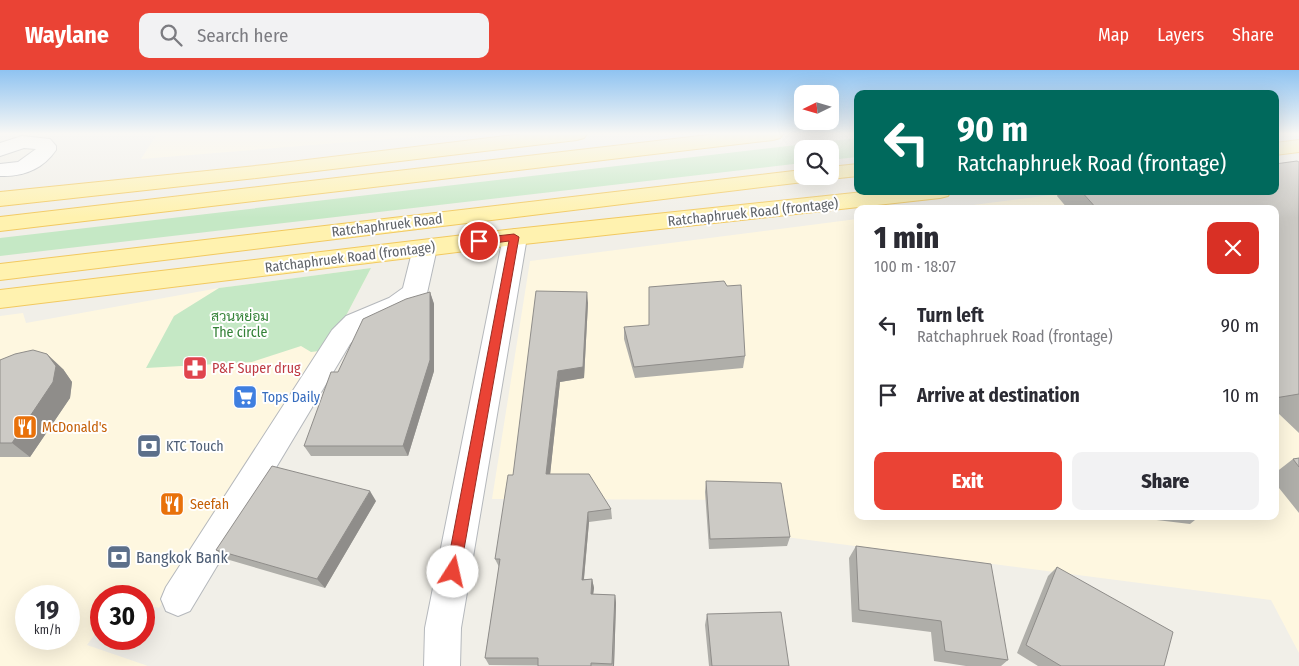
<!DOCTYPE html>
<html lang="en">
<head>
<meta charset="utf-8">
<style>
	body { margin:0; font-family:"Fira Sans Condensed",Sarabun,sans-serif; background:#f2f2f3; color:#2b2b33; height:100vh; display:flex; flex-direction:column; font-size:19px; white-space:nowrap }
	* { box-sizing:border-box; margin:0 }
	p { font-size:16px; color:#7c7c81 }
	.icon { flex:none; width:28px; height:28px; fill:none; stroke:currentColor; stroke-width:2; stroke-linecap:round; stroke-linejoin:round }
	.map { position:relative; flex:1; overflow:hidden }
	.details { position:absolute; left:854px; top:135px; width:425px; height:315px; display:flex; flex-direction:column; background:#fff; border-radius:10px; box-shadow:0 5px 20px #0002 }
	.details>* { flex:none }
	.banner { position:absolute; left:854px; top:20px; width:425px; height:105px; border-radius:10px; box-shadow:0 5px 20px #0002; background:#00695c; color:#fff; overflow:hidden }
	.needle { width:32px; rotate:265deg }
	.fabs { position:absolute; left:794px; top:15px; display:grid; gap:10px }
	.fabs a { display:grid; place-items:center; width:45px; height:45px; border-radius:10px; background:#fff; box-shadow:0 5px 20px #0002; font-size:25px }
	.speed { position:absolute; left:15px; top:515px; display:flex; gap:10px; font-size:25px; font-weight:700; text-align:center }
	.speed>* { display:grid; place-content:center; width:65px; height:65px; border-radius:50%; background:#fff; box-shadow:0 5px 20px #0002; line-height:1 }
	.speed small { font-size:12px; font-weight:400 }
	.speed .limit { border:8px solid #d22; background:#fff; color:#111 }
	.pin { position:absolute; display:grid; place-items:center; width:42px; height:42px; color:#fff; margin:-21px; border:2px solid #fff; border-radius:50%; box-shadow:0 1px 5px #0007 }
	.me { position:absolute; width:55px; margin:-28px; rotate:10deg; stroke-linejoin:round; filter:drop-shadow(0 0 4px #0008) }
	.turn { display:flex; align-items:center; gap:18px; height:105px; padding:0 20px; font-size:22px }
	.turn .icon { width:65px; height:65px; stroke-width:2.5 }
	.turn b { display:block; font-size:35px; line-height:42px }
	.round { display:grid; place-items:center; flex:none; width:52px; height:52px; border-radius:10px; background:#f2f2f3 }
	.headline { display:flex; align-items:center; justify-content:space-between; height:85px; padding:0 20px }
	h1 { font-size:30px; font-weight:800; line-height:38px }
	.button { display:flex; gap:10px; margin-top:auto; padding:10px 20px }
	.button a { flex:1; height:58px; border-radius:10px; background:#ea4335; color:#fff; font-size:20px; font-weight:800; line-height:58px; text-align:center }
	.button a+a { background:#f2f2f3; color:#2b2b33 }
	ul { padding:0; list-style:none }
	li { display:flex; align-items:center; gap:15px; height:70px; padding:0 20px }
	li div { flex:1 }
	li b { display:block; font-size:19px }
	li em { font-style:normal }
	header { display:flex; align-items:center; gap:30px; box-sizing:border-box; height:70px; padding:0 25px; background:#ea4335; color:#fff }
	header strong { font-size:24px }
	nav { display:flex; gap:28px; margin-inline-start:auto; font-size:18px }
	.search { width:350px; height:45px; background:#f2f2f3; display:flex; align-items:center; gap:12px; box-sizing:border-box; padding:0 18px; border-radius:10px; color:#7c7c81; font-size:19px }
	.map>svg:first-child { display:block }
	.commercial { fill:#fef7e0; fill-rule:evenodd }
	.green { fill:#c5e8c5 }
	.lines { fill:none; stroke-linecap:round; stroke-linejoin:round }
	.minor-casing { stroke:#b5b8bc; stroke-width:2 }
	.major-casing { stroke:#f2c960; stroke-width:2 }
	.minor { fill:#fff; fill-rule:evenodd }
	.major { fill:#fff2af; fill-rule:evenodd }
	.wall { fill:#afaea9 }
	.shaded-wall { fill:#8f8d8a }
	.building { fill:#cccac5; stroke:#8f8d8a }
	.route { fill:#ea4335; stroke:#982c22 }
	.labels { text-anchor:middle; stroke-width:4; stroke-linejoin:round; paint-order:stroke }
	.street-label { font-size:14px; fill:#5f6368; stroke:#fff }
	.park-label { font-size:14px; fill:#348238; stroke:#fff }
	.health-label { font-size:14px; fill:#be3a42; stroke:#fff; text-anchor:start }
	.shop-label { font-size:14px; fill:#366cbe; stroke:#fff; text-anchor:start }
	.food-label { font-size:14px; fill:#c56008; stroke:#fff; text-anchor:start }
	.service-label { font-size:14px; fill:#4e5e75; stroke:#fff; text-anchor:start }
	.near-service-label { font-size:16px; fill:#4e5e75; stroke:#fff; text-anchor:start }
</style>
</head>
<body>
<header>
<strong>Waylane</strong>
<div class="search"><svg class="icon" aria-label="search" viewBox="0 0 24 24"><circle cx="10" cy="10" r="6"/><path d="M15 15l6 6"/></svg>Search here</div>
<nav><a>Map</a><a>Layers</a><a>Share</a></nav>
</header>
<div class="map">
<svg width="1299" height="596" viewBox="0 0 1299 596">
	<rect width="100%" height="100%" fill="#f1efe8"/>
	<path class="commercial" d="M157,64H449L141,89Z
		M1299,94V583L1271,530L778,466L773,430L492,429L530,191L857,149L858,446H1275V139H942L1081,121H1275Z
		M371,198L328,280L159,538L144,534V526H101V556L87,575L148,596H0V246L23,243L26,253L219,218ZM26,526H69V569H26Z"/>
	<path class="green" d="M857,68V87L830,90V79H802V93L0,186V168Z
		M371,198L328,280L311,282L301,276L252,292L146,298L174,246L219,218Z"/>
	<g class="lines">
		<defs>
			<path id="minor" d="M22,66L50,69L56,76V80C43,99 23,107 0,106V94L18,92L36,79L24,78L0,86V73Z
				M515,159L523,162L527,167L461,558L460,596H424L425,558L503,167L507,162Z
				M425,170L433,172L437,178L427,223C414,245 384,247 365,260C359,263 355,269 350,274L190,541L178,546L166,541L161,529L166,517L332,260L346,246L389,228L403,218L413,178L417,172Z"/>
			<path id="major" d="M522,64H587L584,68L577,70L265,107L0,136V122L265,95Z
				M717,64H783L780,68L773,70L0,161V147Z
				M1299,70V82L1275,85V73Z
				M858,94V106L830,109L822,106H830V97Z
				M802,100V106H815L812,111L0,210V194Z
				M873,121H951L948,126L940,128L515,175L0,238V220L515,159Z"/>
		</defs>
		<use href="#minor" class="minor-casing"/>
		<use href="#major" class="major-casing"/>
		<use href="#minor" class="minor"/>
		<use href="#major" class="major"/>
	</g>
	<path class="wall" d="M1299,92V363L1278,343H1275V139H1068L1057,126L1059,121H1275Z
		M430,222L434,234V301L408,386H311L304,376L338,302Z
		M588,233L584,308L560,312L550,404L611,439L612,449L589,452L584,509H592L594,518L593,524L615,525L616,533L614,596L489,595L485,588L499,497L495,489Z
		M624,257L745,286L743,298L635,308L624,269Z
		M0,290L63,299L72,312L70,328L30,387H0Z
		M1299,388V443L1275,413V403L1293,389Z
		M706,411L790,467L787,476L709,479L705,422Z
		M376,431L325,518L226,489L216,480Z
		M1123,446H1200L1190,454Z
		M856,476L1008,590L1001,596H966L934,591L931,562L852,552L849,488Z
		M1057,497L1164,596H1038L1017,583L1048,506Z
		M707,544L789,596H709L705,555Z"/>
	<path class="shaded-wall" d="M430,222L434,234V301L408,386L403,376Z
		M587,222L588,233L584,308L560,312L549,415L546,404L558,301Z
		M47,284L63,299L72,312L70,328L30,387L12,373Z
		M370,421L376,431L325,518L317,509Z
		M588,442L589,452L583,518L582,510Z
		M592,509L594,518L592,533L591,524Z
		M615,525L616,533L614,596H613Z"/>
	<path class="building" d="M1297,91L1299,92V324L1275,328V139H1097L1081,121H1275V94Z
		M724,211L727,216L741,215L745,286L634,297L624,257L649,255V217Z
		M536,221L587,222L583,297L558,301L546,404H589L611,439L588,442L582,510L592,509L591,524L615,525L612,594L591,593V596H538V588H485L500,489H495L508,405H513Z
		M430,222V290L403,376H304L331,302H338L363,249L406,229Z
		M33,280L47,284L56,296L53,312L12,373H0V290L15,284Z
		M1299,388V397L1293,389Z
		M272,396L370,421L317,509L216,480Z
		M706,411L781,413L790,467L710,469Z
		M856,476L991,494L1008,590L945,581L941,551L859,540Z
		M1057,497L1173,562L1164,596H1061L1026,575Z
		M781,542L789,596H712L707,544Z"/>
	<linearGradient id="sky" x2="0" y2="1"><stop stop-color="#8fc3f1"/><stop offset="0.43" stop-color="#f9f8f5"/><stop offset="1" stop-color="#f9f8f5" stop-opacity="0"/></linearGradient>
	<rect width="1299" height="148" fill="url(#sky)"/>
	<path class="route" d="M514,164L519,167L460,502L458,507L453,509L448,507L446,502L509,171L479,175L474,171L479,168Z"/>
	<defs>
		<symbol id="pharmacy-square" viewBox="-11 -11 22 22"><rect x="-9" y="-9" width="18" height="18" rx="4" fill="#e0444e" stroke="#fff"/><path d="M-2-6h4v4h4v4h-4v4h-4v-4h-4v-4h4Z" fill="#fff"/></symbol>
		<symbol id="supermarket-square" viewBox="-11 -11 22 22"><rect x="-9" y="-9" width="18" height="18" rx="4" fill="#3f7fe0" stroke="#fff"/><path d="M-6-5.5h2.5l.6 2H6L4.5 2H-2.5L-4.4-4H-6ZM-1.5 3.2a1.3 1.3 0 1 0 .1 0ZM3 3.2a1.3 1.3 0 1 0 .1 0Z" fill="#fff"/></symbol>
		<symbol id="restaurant-square" viewBox="-11 -11 22 22"><rect x="-9" y="-9" width="18" height="18" rx="4" fill="#e8710a" stroke="#fff"/><path d="M-5-6h1v4h1v-4h1v4h1v-4h1v5L-1.5 .5V6h-2V.5L-5-1ZM5-6V6H3V1.5H1.5Q1.5-4 5-6Z" fill="#fff"/></symbol>
		<symbol id="bank-square" viewBox="-11 -11 22 22"><rect x="-9" y="-9" width="18" height="18" rx="4" fill="#5c6f8a" stroke="#fff"/><path d="M-6-4H6V4H-6ZM0-2.3a2.3 2.3 0 1 0 0 4.6a2.3 2.3 0 1 0 0-4.6Z" fill="#fff"/></symbol>
	</defs>
	<g fill-rule="evenodd">
		<use href="#pharmacy-square" x="181" y="284" width="28" height="28"/>
		<use href="#supermarket-square" x="231" y="313" width="28" height="28"/>
		<use href="#restaurant-square" x="11" y="343" width="28" height="28"/>
		<use href="#bank-square" x="135" y="362" width="28" height="28"/>
		<use href="#restaurant-square" x="158" y="420" width="28" height="28"/>
		<use href="#bank-square" x="105" y="473" width="28" height="28"/>
	</g>
	<g class="labels">
		<g class="street-label">
			<text transform="translate(753 142) rotate(-6)" y="5">Ratchaphruek Road (frontage)</text>
			<text transform="translate(387 155) rotate(-7)" y="5">Ratchaphruek Road</text>
			<text transform="translate(350 187) rotate(-7)" y="5">Ratchaphruek Road (frontage)</text>
		</g>
		<g class="park-label">
			<text x="240" y="251">สวนหย่อม<tspan x="240" dy="16">The circle</tspan></text>
		</g>
		<g class="health-label">
			<text x="212" y="303">P&amp;F Super drug</text>
		</g>
		<g class="shop-label">
			<text x="262" y="332">Tops Daily</text>
		</g>
		<g class="food-label">
			<text x="42" y="362">McDonald's</text>
			<text x="190" y="439">Seefah</text>
		</g>
		<g class="service-label">
			<text x="166" y="381">KTC Touch</text>
		</g>
		<g class="near-service-label">
			<text x="136" y="493">Bangkok Bank</text>
		</g>
	</g>
</svg>
<div class="fabs">
<a><svg class="needle" viewBox="-14 -14 28 28"><path d="M0-13l5 13h-10z" fill="#e53935"/><path d="M0 13l5-13h-10z" fill="#7c7c81"/></svg></a>
<a><svg class="icon" aria-label="search" viewBox="0 0 24 24"><circle cx="10" cy="10" r="6"/><path d="M15 15l6 6"/></svg></a>
</div>
<div class="speed"><div>19<small>km/h</small></div><div class="limit">30</div></div>
<div class="pin" style="left:479px;top:171px;background:#d93025"><svg class="icon" aria-label="arrive" viewBox="0 0 24 24"><path d="M6 21V4h12l-3 4 3 4H6"/></svg></div>
<svg class="me" style="left:453px;top:502px" viewBox="-20 -20 40 40"><circle r="19" fill="#fff"/><path d="M0-13L10 11 0 6-10 11z" fill="#ea4335"/></svg>
<div class="banner">
<div class="turn"><svg class="icon" aria-label="left" viewBox="0 0 24 24"><path d="M17 20v-9H6M10 6l-5 5 5 5"/></svg><div><b>90 m</b>Ratchaphruek Road (frontage)</div></div>
</div>
<section class="details">
<div class="headline"><div><h1>1 min</h1><p>100 m · 18:07</p></div><a class="round" style="background:#d93025;color:#fff"><svg class="icon" aria-label="close" viewBox="0 0 24 24"><path d="M6 6l12 12M18 6L6 18"/></svg></a></div>
<ul>
<li><svg class="icon" aria-label="left" viewBox="0 0 24 24"><path d="M17 20v-9H6M10 6l-5 5 5 5"/></svg><div><b>Turn left</b><p>Ratchaphruek Road (frontage)</p></div><em>90 m</em></li>
<li><svg class="icon" aria-label="arrive" viewBox="0 0 24 24"><path d="M6 21V4h12l-3 4 3 4H6"/></svg><div><b>Arrive at destination</b></div><em>10 m</em></li>
</ul>
<div class="button"><a>Exit</a><a>Share</a></div>
</section>
</div>
</body>
</html>
